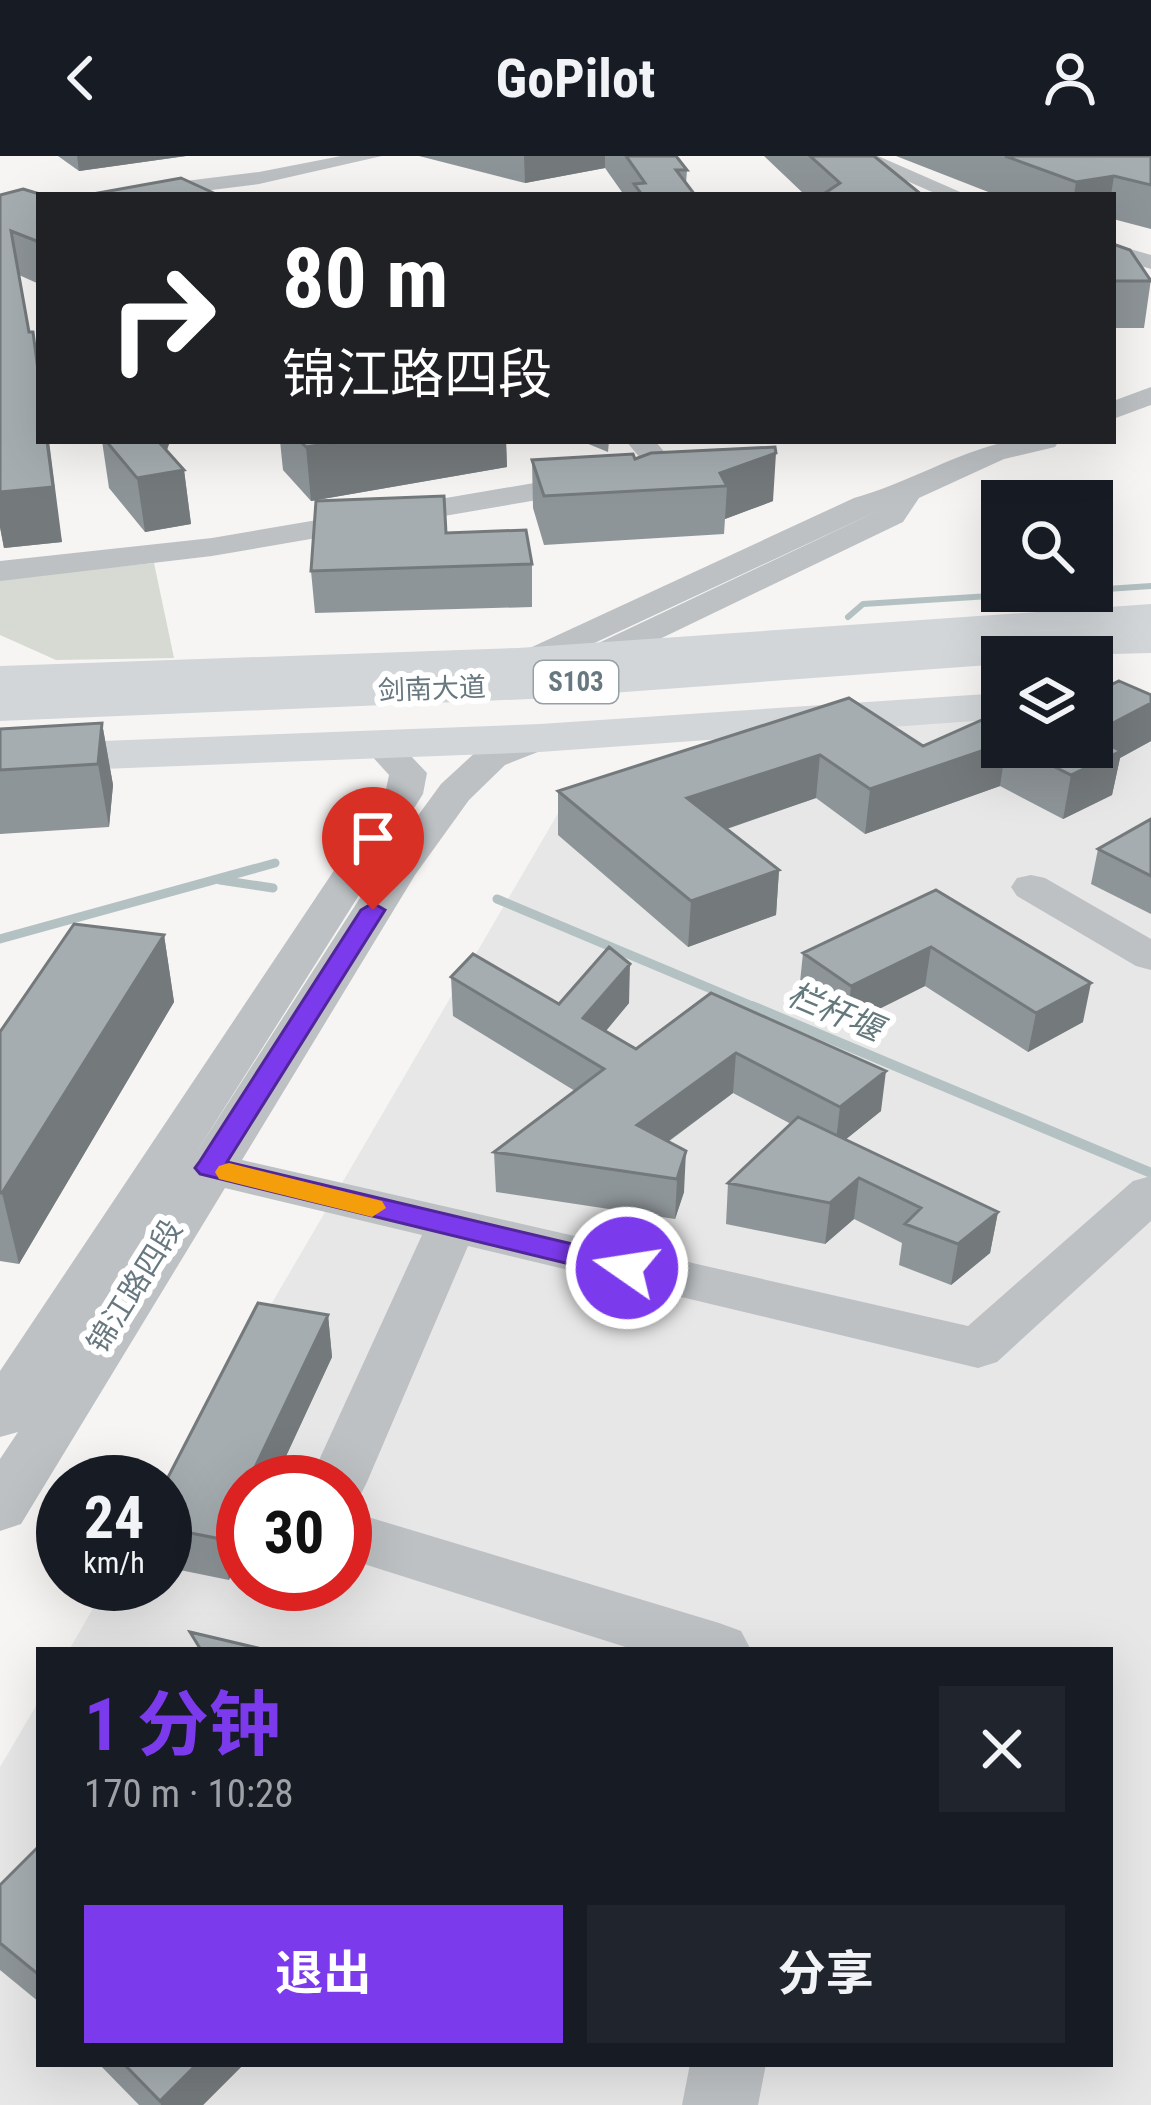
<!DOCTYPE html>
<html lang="zh">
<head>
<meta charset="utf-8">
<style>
	body { margin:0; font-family:"Roboto Condensed","Noto Sans SC",sans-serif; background:#20242c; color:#f1f3f6; height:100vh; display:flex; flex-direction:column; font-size:45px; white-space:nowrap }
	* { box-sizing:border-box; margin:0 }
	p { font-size:39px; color:#9ea1a6 }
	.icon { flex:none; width:66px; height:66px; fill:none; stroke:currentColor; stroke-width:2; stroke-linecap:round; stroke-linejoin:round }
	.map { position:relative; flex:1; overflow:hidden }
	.details { position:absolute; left:36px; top:1491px; width:1077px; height:420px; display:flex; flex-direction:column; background:#171b24; border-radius:0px; box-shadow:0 12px 48px #0002 }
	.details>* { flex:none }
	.guide { position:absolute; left:36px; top:36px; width:1080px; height:252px; border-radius:0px; box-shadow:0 12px 48px #0002; background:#202124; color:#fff; overflow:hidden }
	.buttons { position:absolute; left:981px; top:324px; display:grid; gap:24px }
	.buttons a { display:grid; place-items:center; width:132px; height:132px; border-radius:0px; background:#171b24; box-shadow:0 12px 48px #0002; font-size:60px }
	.speed { position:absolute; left:36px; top:1299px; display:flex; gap:24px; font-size:60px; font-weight:700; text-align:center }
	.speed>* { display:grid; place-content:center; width:156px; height:156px; border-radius:50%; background:#171b24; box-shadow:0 12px 48px #0002; line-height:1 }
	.speed small { font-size:30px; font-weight:400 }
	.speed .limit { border:18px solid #d22; background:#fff; color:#111 }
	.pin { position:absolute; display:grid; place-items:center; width:102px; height:102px; color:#fff; margin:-123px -51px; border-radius:50% 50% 50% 0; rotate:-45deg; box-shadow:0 0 12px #0007 }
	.pin .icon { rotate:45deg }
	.me { position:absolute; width:132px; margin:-66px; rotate:283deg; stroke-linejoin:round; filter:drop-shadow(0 0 9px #0008) }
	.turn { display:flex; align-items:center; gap:42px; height:252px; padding:0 48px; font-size:54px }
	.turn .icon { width:156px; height:156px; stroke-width:2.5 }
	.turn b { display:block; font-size:84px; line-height:102px }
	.round { display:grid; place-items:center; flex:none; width:126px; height:126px; border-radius:0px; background:#20242c }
	.headline { display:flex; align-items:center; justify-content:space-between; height:204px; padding:0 48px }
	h1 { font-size:72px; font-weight:700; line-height:90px; color:#7c3aed }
	.button { display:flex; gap:24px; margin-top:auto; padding:24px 48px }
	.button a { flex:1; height:138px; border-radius:0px; background:#7c3aed; color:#fff; font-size:48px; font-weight:700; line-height:138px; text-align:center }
	.button a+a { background:#20242c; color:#f1f3f6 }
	header { display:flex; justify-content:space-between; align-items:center; height:156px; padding:0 48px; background:#171b24; font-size:54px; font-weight:700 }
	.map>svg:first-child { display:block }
	.built { fill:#e6e7e6; fill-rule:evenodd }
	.green { fill:#d6dad2 }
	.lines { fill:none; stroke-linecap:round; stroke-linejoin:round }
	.stream-far2 { stroke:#b4c1c3; stroke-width:6 }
	.stream-far1 { stroke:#b4c1c3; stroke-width:9 }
	.stream { stroke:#b4c1c3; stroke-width:10 }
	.minor { fill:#bdc1c4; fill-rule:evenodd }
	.major { fill:#d2d6d9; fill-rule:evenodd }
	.highway { fill:#d2d6d9; fill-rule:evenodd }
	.wall { fill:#8e9598 }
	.shaded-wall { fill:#74797c }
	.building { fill:#a5adb1; stroke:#74797c; stroke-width:3 }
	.route { fill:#7c3aed; stroke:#51269a; stroke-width:3 }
	.slow { fill:#f59e0b }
	.labels { text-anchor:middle; stroke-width:12; stroke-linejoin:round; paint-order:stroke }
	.shield { fill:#fff; stroke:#95a0a6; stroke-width:3 }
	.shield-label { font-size:27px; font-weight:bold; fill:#687880 }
	.far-street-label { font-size:27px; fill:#687880; stroke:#fff }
	.street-label { font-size:30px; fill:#687880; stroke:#fff }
	.water-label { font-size:33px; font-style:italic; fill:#64797d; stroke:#fff }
</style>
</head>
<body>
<header><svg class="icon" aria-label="back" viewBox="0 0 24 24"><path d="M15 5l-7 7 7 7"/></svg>GoPilot<svg class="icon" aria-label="person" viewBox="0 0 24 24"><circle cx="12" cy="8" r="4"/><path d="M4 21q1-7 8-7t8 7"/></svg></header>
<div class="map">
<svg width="1151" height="1949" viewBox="0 0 1151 1949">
	<rect width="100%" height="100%" fill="#f6f5f3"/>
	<path class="built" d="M1151,550V1949H0V1611L39,1545V1908H1110V1494H69L107,1428H165V1330L560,654L757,580L1002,561V591H1092ZM243,1326H345V1428H243Z"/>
	<path class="green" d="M154,407L174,502L56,504L0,479V423Z"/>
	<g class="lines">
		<path class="stream-far2" d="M1092,434L1151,430
			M848,461L863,448L1072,435"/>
		<path class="stream-far1" d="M220,724L273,732
			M497,743L759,853
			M0,783L275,707"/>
		<path class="stream" d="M752,850L1151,1017"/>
		<path class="minor" d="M341,0H382L259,28L171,39H111L121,33L259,16Z
			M850,0H878L967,39H939Z
			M1113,88L1151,99V113L1113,102Z
			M1151,231V249L1113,263V245Z
			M626,285H655L679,313L665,322L212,400L0,425V405L212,382L645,308Z
			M1009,285H1059L1055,291L1004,303L919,342L903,366L612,506H588L583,499L588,492L882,353L543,511H519L514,504L519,497L854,342C908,327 955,297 1009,285Z
			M540,571L553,574L558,582L553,590L505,609L469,644L415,719L242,1004L968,1170L1133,1025L1151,1020V1065L997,1206L978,1212L468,1090L367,1326L359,1342L345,1346V1326H309L422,1079L225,1032L21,1368L0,1375V1303L18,1276L0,1281V1215L385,638L389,619L361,588L366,580H392L427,617L423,638L194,1000L376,717L441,628L479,593Z
			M1031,719L1045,722L1151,783V814L1136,810L1017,740L1011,731L1017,722Z
			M345,1354L719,1467L741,1475L751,1494H635L345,1402Z
			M690,1908H766L758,1949H682Z"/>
		<path class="major" d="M1151,448V472L518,518L0,536V510L518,492Z
			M1002,537V563L540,596L0,617V589L540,568Z"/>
		<path class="highway" d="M1151,469V497L1002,501V508L530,543L0,565V535L530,515Z"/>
	</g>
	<path class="wall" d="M58,0H186L79,15Z
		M419,0H676L687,14L686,28L695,39H624L605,12L525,27Z
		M764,0H874L922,39H805Z
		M896,0H1151V73L1113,63V39H996Z
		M0,39H39V128L19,119L29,176H33L39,209V285L62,386L4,392L0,371Z
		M1113,88L1151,123L1144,172H1115L1113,182Z
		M102,285H170L167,294L184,314L191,368L145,376L109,332Z
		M280,285H506L507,311L311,345L283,314Z
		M581,285H609L608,296Z
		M651,297L773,345L725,363L724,378L544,389L533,352L532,304L635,303Z
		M446,377L532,408V451L315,457L311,415Z
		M1151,539V585L1120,602L1112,639L1063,663L1000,630L865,678L816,642L727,673L779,714L776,759L688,791L558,679V635L849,542L923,590L1092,591Z
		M102,567L113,629L109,671L0,678V573Z
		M1151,663V758L1091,728L1098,693Z
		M936,734L1083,866L1028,896L925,830L847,869L799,836L803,797Z
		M164,779L174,846L19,1108L0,1105V876Z
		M451,821L559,848L629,847L606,875L636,893L711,837L881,955L845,984L998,1056L990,1097L951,1129L899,1109L902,1087L854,1063L825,1088L726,1068L728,1027L791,968L733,937L668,986L684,1036L675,1063L496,1036L494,996L575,935L453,860Z
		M328,1159L332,1201L274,1326H243L229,1424L165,1411V1327Z
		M39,1690V1846L0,1814V1729Z
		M99,1908H244L203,1949H139Z"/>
	<path class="shaded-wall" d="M77,0H186L79,15Z
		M524,0H605V12L525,27Z
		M1114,20L1111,39H1074L1076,26Z
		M47,285H49L62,386L4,392L0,371V336Z
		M150,285H170L158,318L184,314L191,368L145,376L137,322Z
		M345,285H506L507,311L311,345L306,291Z
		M776,297L773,345L725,363L727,330L720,317Z
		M1151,547V585L1120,602L1112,639L1063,663L1071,619L1092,591V578Z
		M102,567L113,629L109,671L98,608Z
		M1002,588V591H1006L1000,630L865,678L870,633Z
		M820,599L816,642L685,687L687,642Z
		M779,714L776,759L688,791L691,745Z
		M164,779L174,846L19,1108L2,1037Z
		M931,791L925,830L847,869L851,830Z
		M630,808L629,847L583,902V862Z
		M1091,827L1083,866L1028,896L1036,857Z
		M736,897L733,937L636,1009L637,969Z
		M886,915L881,955L835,992L840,951Z
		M686,995L684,1036L675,1063L677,1023Z
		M859,1022L854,1063L825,1088L830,1047Z
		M998,1056L990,1097L951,1129L958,1088Z
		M328,1159L332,1201L274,1326H248Z
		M243,1337V1394L229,1424L221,1383Z
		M197,1908H244L203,1949H161L160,1945Z"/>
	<path class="building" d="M626,0H676L687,14H676L695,39H642L634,28L645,27Z
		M810,0H874L922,39H822L840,27Z
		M1005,0H1151V29L1114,20L1076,26Z
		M181,22L218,39H87Z
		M23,33L43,39H39V86L11,75L29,176H33L39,222V285H47L53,331L0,336V39Z
		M1113,88L1130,94L1151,125H1113Z
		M106,285H158L184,314L137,322Z
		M300,285H345L306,291Z
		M775,291L776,297L720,317L727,330L544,340L532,304L633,298L635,303L651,297Z
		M444,340L446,377L526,374L532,408L311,415L316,345Z
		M1119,525L1151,539V547L1092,578V538Z
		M849,542L923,590L1002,555V588L870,633L820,599L687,642L779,714L691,745L558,635Z
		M102,567L98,608L0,614V573Z
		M1092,581L1121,595L1071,619L1015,591H1092Z
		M1151,663V720L1098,693Z
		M936,734L1091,827L1036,857L931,791L851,830L803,797Z
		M74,768L164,779L2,1037H0V876Z
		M609,791L630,808L583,862L636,893L711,837L886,915L840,951L736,897L637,969L686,995L677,1023L494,996L604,913L451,821L473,798L559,848Z
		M798,961L998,1056L958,1088L905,1068L921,1052L859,1022L830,1047L728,1027Z
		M258,1147L328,1159L248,1326H243V1337L221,1383L165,1372V1327Z
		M190,1476L266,1494H201Z
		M39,1690V1819L0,1787V1729Z
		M124,1908H197L160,1945Z"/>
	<path class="route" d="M373,747L385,754L227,1006L627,1101L641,1112L637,1119L627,1122L200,1018L195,1012L200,1005L361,754Z"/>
	<path class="slow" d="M229,1007L382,1045L386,1052L372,1061L219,1023L215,1016L219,1010Z"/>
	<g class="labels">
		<rect class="shield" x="534" y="505" width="84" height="42" rx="9"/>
		<g class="shield-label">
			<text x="576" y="535">S103</text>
		</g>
		<g class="far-street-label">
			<text transform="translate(432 533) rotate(-2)" y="9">剑南大道</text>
		</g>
		<g class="street-label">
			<text transform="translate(135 1130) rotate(-58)" y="10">锦江路四段</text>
		</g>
		<g class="water-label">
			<text transform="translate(835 855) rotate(23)" y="12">栏杆堰</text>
		</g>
	</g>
</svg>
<div class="buttons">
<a><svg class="icon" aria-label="search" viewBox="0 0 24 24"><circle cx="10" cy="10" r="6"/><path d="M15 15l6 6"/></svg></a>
<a><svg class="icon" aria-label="layers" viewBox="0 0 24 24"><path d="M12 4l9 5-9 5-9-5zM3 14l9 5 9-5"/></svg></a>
</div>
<div class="speed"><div>24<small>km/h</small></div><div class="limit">30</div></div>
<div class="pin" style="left:373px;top:754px;background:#d93025"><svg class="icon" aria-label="arrive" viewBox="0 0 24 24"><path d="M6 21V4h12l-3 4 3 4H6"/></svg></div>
<svg class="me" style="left:627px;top:1112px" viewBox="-20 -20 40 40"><circle r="17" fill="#7c3aed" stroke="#fff" stroke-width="3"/><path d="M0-11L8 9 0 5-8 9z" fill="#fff"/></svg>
<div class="guide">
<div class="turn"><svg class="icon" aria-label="right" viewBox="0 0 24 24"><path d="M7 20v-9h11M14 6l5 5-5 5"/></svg><div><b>80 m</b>锦江路四段</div></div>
</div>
<section class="details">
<div class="headline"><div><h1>1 分钟</h1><p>170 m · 10:28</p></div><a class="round"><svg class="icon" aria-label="close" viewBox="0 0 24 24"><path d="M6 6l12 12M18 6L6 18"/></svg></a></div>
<div class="button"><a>退出</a><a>分享</a></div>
</section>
</div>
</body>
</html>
